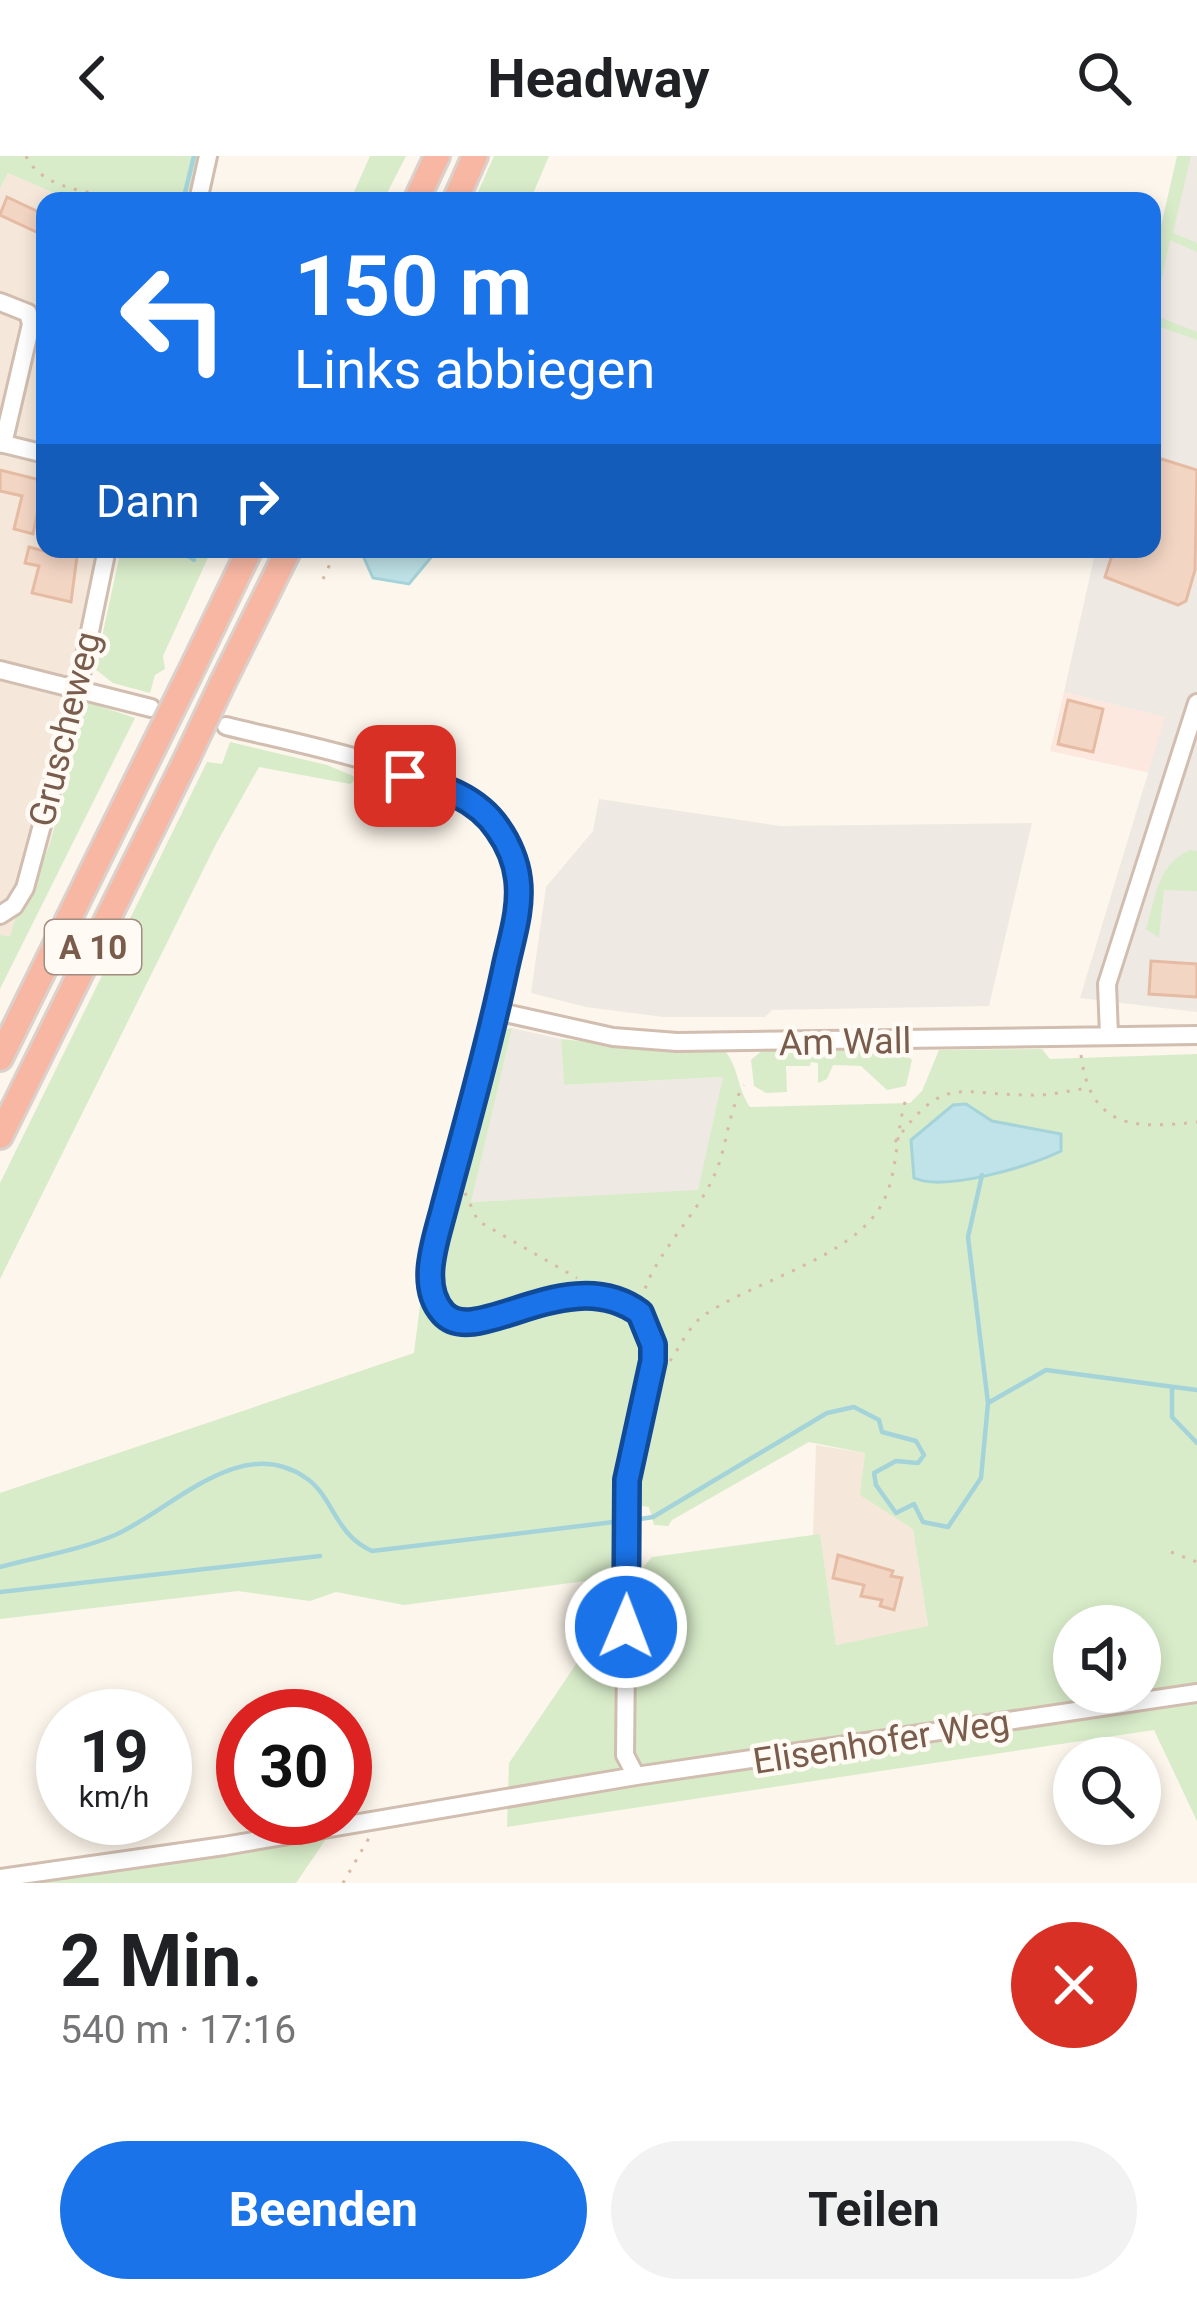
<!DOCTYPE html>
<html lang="de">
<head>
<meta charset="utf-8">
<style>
	body { margin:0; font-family:Roboto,sans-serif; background:#f2f2f2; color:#202124; height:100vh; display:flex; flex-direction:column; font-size:45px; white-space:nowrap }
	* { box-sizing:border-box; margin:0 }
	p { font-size:39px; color:#757577 }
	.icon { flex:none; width:66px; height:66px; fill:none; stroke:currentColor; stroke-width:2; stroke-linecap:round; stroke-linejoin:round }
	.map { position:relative; height:1727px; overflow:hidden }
	.side { display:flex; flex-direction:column; background:#fff; flex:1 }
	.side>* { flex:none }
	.top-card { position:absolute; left:36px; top:36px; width:1125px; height:366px; border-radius:24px; box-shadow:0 6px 18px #0003; background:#1a73e8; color:#fff; overflow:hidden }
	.buttons { position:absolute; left:1053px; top:1449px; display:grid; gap:24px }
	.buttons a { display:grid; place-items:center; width:108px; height:108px; border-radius:50%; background:#fff; box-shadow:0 6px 18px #0003; font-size:60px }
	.speed { position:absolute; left:36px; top:1533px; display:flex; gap:24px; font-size:60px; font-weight:700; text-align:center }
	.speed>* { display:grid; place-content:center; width:156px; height:156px; border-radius:50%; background:#fff; box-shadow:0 6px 18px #0003; line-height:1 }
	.speed small { font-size:30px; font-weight:400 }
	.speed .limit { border:18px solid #d22; background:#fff; color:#111 }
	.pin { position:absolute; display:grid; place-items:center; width:102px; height:102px; color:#fff; margin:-51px; border-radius:24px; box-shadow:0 6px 18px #0006 }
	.me { position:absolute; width:132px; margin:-66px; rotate:1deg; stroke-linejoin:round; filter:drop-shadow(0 0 9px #0008) }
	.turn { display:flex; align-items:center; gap:42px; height:252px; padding:0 60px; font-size:54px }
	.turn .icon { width:156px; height:156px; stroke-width:2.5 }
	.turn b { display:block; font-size:84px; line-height:102px }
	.then { display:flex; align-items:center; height:114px; padding:0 60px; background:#0003; gap:24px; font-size:45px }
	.round { display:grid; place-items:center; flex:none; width:126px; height:126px; border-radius:63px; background:#f2f2f2 }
	.overview { display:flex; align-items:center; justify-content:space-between; height:204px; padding:0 60px }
	h1 { font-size:72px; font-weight:700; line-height:90px }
	.cta { display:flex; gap:24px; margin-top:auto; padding:24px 60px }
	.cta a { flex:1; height:138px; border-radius:72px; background:#1a73e8; color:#fff; font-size:48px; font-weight:700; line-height:138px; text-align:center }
	.cta a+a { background:#f2f2f2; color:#202124 }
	header { display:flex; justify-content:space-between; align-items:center; height:156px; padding:0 60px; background:#fff; font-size:54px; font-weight:700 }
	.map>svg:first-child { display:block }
	.residential { fill:#f5e8da }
	.commercial { fill:#fde8e0 }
	.industrial { fill:#efe9e4 }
	.green { fill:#d8ecc9; fill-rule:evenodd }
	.water { fill:#bfe3e8; stroke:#a5d3da; stroke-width:3 }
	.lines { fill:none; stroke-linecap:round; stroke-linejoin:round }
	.stream { stroke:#a5d3da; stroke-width:4.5 }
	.building { fill:#f3d5c3; stroke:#e6bba3; stroke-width:3 }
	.minor-casing { stroke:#d1beb0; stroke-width:22 }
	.highway-casing { stroke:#dad1cd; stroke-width:30 }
	.path { stroke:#d9b8a5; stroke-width:3; stroke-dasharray:3 9; stroke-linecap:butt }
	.minor { stroke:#fff; stroke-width:16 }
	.highway { stroke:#f7b7a3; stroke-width:24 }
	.highway-bridge-casing { stroke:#dad1cd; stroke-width:30; stroke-linecap:butt }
	.highway-bridge { stroke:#f7b7a3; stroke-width:24 }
	.route-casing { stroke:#114b97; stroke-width:30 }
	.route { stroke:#1a73e8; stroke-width:21 }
	.labels { text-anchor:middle; stroke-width:9; stroke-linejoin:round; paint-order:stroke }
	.shield { fill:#fffaf3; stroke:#a28b7f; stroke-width:3 }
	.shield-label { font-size:33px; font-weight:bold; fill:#7a5c4d }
	.street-label { font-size:36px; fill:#7a5c4d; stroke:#fffaf3 }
</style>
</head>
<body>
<header><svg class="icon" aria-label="back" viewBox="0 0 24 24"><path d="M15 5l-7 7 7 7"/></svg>Headway<svg class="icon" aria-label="search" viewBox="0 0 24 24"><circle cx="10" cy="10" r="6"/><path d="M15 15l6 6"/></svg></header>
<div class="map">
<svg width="1197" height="1727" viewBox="0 0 1197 1727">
	<rect width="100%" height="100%" fill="#fdf6ec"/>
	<path class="residential" d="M8,17L72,45H45V393H114L49,691L19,750L10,780L0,779V33Z
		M816,1289L865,1297L861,1339L913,1372L928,1471L836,1489L820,1379H813Z"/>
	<path class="commercial" d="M1064,536L1166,561L1150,617L1050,595Z"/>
	<path class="industrial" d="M1186,0H1197V856L1080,842L1165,561L1064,536L1096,393H1152V149Z
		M599,643L780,670L1032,667L989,850L772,854L765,861H663L586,851L531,837L546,731L593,675Z
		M512,872L561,883L564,929L724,921L698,1035L470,1046Z"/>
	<path class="green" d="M0,0H198L187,45H72L8,17L0,33Z
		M370,0H406L383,45H350Z
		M494,0H549L530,45H474Z
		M1177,0H1191L1173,77L1197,87V96L1170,84L1154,159L1197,176V184L1152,168V109Z
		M121,393H212L163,500L165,513L155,519L150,537L113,527L95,513Z
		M87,546L135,562L0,833V779L10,780L19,750L49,691Z
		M230,586L327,609L358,622L350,628L259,611L216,688L0,1123V1027L207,606L222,608Z
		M1190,694L1197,695V735L1164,734L1159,782L1146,773C1157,738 1157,709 1190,694Z
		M512,872L471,1046L698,1034L723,921L564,929L561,883L680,896L725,895C739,912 737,932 750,951L910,947L922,935L939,894L1042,893L1050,903L1197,898V1665L1154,1574L507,1671L509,1607L604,1467L639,1471L635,1421L652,1401L820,1378L836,1489L928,1470L913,1373L860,1339L865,1297L809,1286L672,1364L668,1370L654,1369L649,1351L630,1348L636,1288L653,1236L649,1159L628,1139L600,1130L572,1131L476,1160L447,1152L437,1121L497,875ZM966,948L992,965L1015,968L1042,1004L926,1027L953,949ZM1074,1470H1140V1536H1074Z
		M764,893H899L912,904L906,930L887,934L861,910L833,909L827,923L818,927V907L811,906L810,910H786L787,936L766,937L754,930L751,904Z
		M425,1110C420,1265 610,1063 646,1192L621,1440L608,1422L404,1449L336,1436L310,1445L238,1435L0,1463V1337L414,1197Z
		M326,1683L296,1727H16Z"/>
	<path class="water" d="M360,393H438L409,428L373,422Z
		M966,948L992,965L1061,978V995C1031,1010 945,1036 914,1022L911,984L953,949Z"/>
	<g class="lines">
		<path class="stream" d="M183,45L194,0
			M178,393L194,404
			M1172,1231V1261L1197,1287
			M988,1247L1046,1214L1197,1234
			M634,1364L653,1361L827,1257L854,1251L879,1264L882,1276L916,1285L924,1299L918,1307L896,1305L874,1317L876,1329L896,1357L914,1348L923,1366L948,1371L981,1322L988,1247L968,1081L982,1019
			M0,1411C37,1401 80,1394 115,1379C172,1354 240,1276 306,1322C334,1341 334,1378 372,1395L622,1365
			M0,1436L320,1400"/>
	</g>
	<path class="building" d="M7,41L45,59V80L0,59Z
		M1152,300L1197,314L1195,414L1186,445L1178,449L1105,421L1114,393H1152Z
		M0,314L44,325L33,378L14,373L22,340L0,335Z
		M29,391L55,398L56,393H78L71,446L32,437L39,410L25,407Z
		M1068,544L1103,553L1093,596L1058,588Z
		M1151,805L1197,808V841L1149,838Z
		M838,1399L893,1415L891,1420L902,1422L894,1454L880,1450L882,1444L861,1440L864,1429L833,1422Z"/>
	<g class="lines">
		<defs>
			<path id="minor" d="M198,45L208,0
				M0,146L28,157L31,168L3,288
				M0,287L45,298
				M0,514L151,552
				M226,570C289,586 446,615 488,660C515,690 521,725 516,764L434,1090C412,1260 586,1076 643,1162C669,1201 638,1255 630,1295C623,1331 627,1369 627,1405C626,1470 626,1534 625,1599L636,1620
				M0,759L14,750L25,732L76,543L107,393
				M496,855L613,881L677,886L1197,879
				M1109,879L1107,828L1197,547
				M0,1722L224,1690L636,1620L1197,1537"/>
			<path id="highway" d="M416,45L437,0
				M455,45L475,0
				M189,519L250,393
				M223,526L289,393
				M0,902L152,594
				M0,980L187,602"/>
		</defs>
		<use href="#minor" class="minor-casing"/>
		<use href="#highway" class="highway-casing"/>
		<path class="path" d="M26,0C44,38 105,37 143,45
			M323,423L337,393
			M1081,899C1090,973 1135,973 1197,966
			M895,986C944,917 959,939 1029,939C1049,940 1068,935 1087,932
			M465,1037L478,1065L577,1122
			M642,1144C650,1103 696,1061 714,1020C728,990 727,956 744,929
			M670,1205C680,1191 689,1170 703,1160C752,1125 852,1103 882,1048C899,1017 895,974 907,940
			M1171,1396L1197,1406
			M343,1727L369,1682"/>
		<use href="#minor" class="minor"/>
		<use href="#highway" class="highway"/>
		<defs>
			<path id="highway-bridge" d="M152,594L189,519
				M187,602L223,526"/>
		</defs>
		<use href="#highway-bridge" class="highway-bridge-casing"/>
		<use href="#highway-bridge" class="highway-bridge"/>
	</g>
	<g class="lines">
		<defs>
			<path id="route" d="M405,620C440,630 477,641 498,673C508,687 516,706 518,723C522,753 511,784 505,813C488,894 465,973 444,1052C436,1084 418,1129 443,1157C476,1194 568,1104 640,1157L653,1189V1205L627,1324L626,1471"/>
		</defs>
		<use href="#route" class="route-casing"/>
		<use href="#route" class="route"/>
	</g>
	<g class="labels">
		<rect class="shield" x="45" y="764" width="96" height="54" rx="9"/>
		<g class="shield-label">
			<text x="93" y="803">A 10</text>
		</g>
		<g class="street-label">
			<text transform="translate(64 573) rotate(-76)" y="13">Gruscheweg</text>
			<text transform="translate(845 885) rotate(-1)" y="13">Am Wall</text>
			<text transform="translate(881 1585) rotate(-9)" y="13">Elisenhofer Weg</text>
		</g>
	</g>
</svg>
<div class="buttons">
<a><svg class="icon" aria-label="sound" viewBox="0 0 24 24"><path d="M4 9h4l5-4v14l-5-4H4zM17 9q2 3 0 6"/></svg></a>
<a><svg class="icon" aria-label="search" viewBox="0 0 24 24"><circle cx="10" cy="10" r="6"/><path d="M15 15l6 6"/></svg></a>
</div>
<div class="speed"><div>19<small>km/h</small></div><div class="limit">30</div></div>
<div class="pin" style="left:405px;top:620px;background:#d93025"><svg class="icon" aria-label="arrive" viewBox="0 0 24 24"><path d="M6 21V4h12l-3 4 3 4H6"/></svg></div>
<svg class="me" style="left:626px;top:1471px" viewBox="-20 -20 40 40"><circle r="17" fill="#1a73e8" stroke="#fff" stroke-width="3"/><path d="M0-11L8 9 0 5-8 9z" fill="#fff"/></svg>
<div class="top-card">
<div class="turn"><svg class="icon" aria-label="left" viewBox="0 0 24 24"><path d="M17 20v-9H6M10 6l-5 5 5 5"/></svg><div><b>150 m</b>Links abbiegen</div></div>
<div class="then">Dann<svg class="icon" aria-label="right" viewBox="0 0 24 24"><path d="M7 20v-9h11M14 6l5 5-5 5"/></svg></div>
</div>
</div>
<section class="side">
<div class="overview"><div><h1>2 Min.</h1><p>540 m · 17:16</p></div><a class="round" style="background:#d93025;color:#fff"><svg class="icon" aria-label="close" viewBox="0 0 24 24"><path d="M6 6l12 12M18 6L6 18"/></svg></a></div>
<div class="cta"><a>Beenden</a><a>Teilen</a></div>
</section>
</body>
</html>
